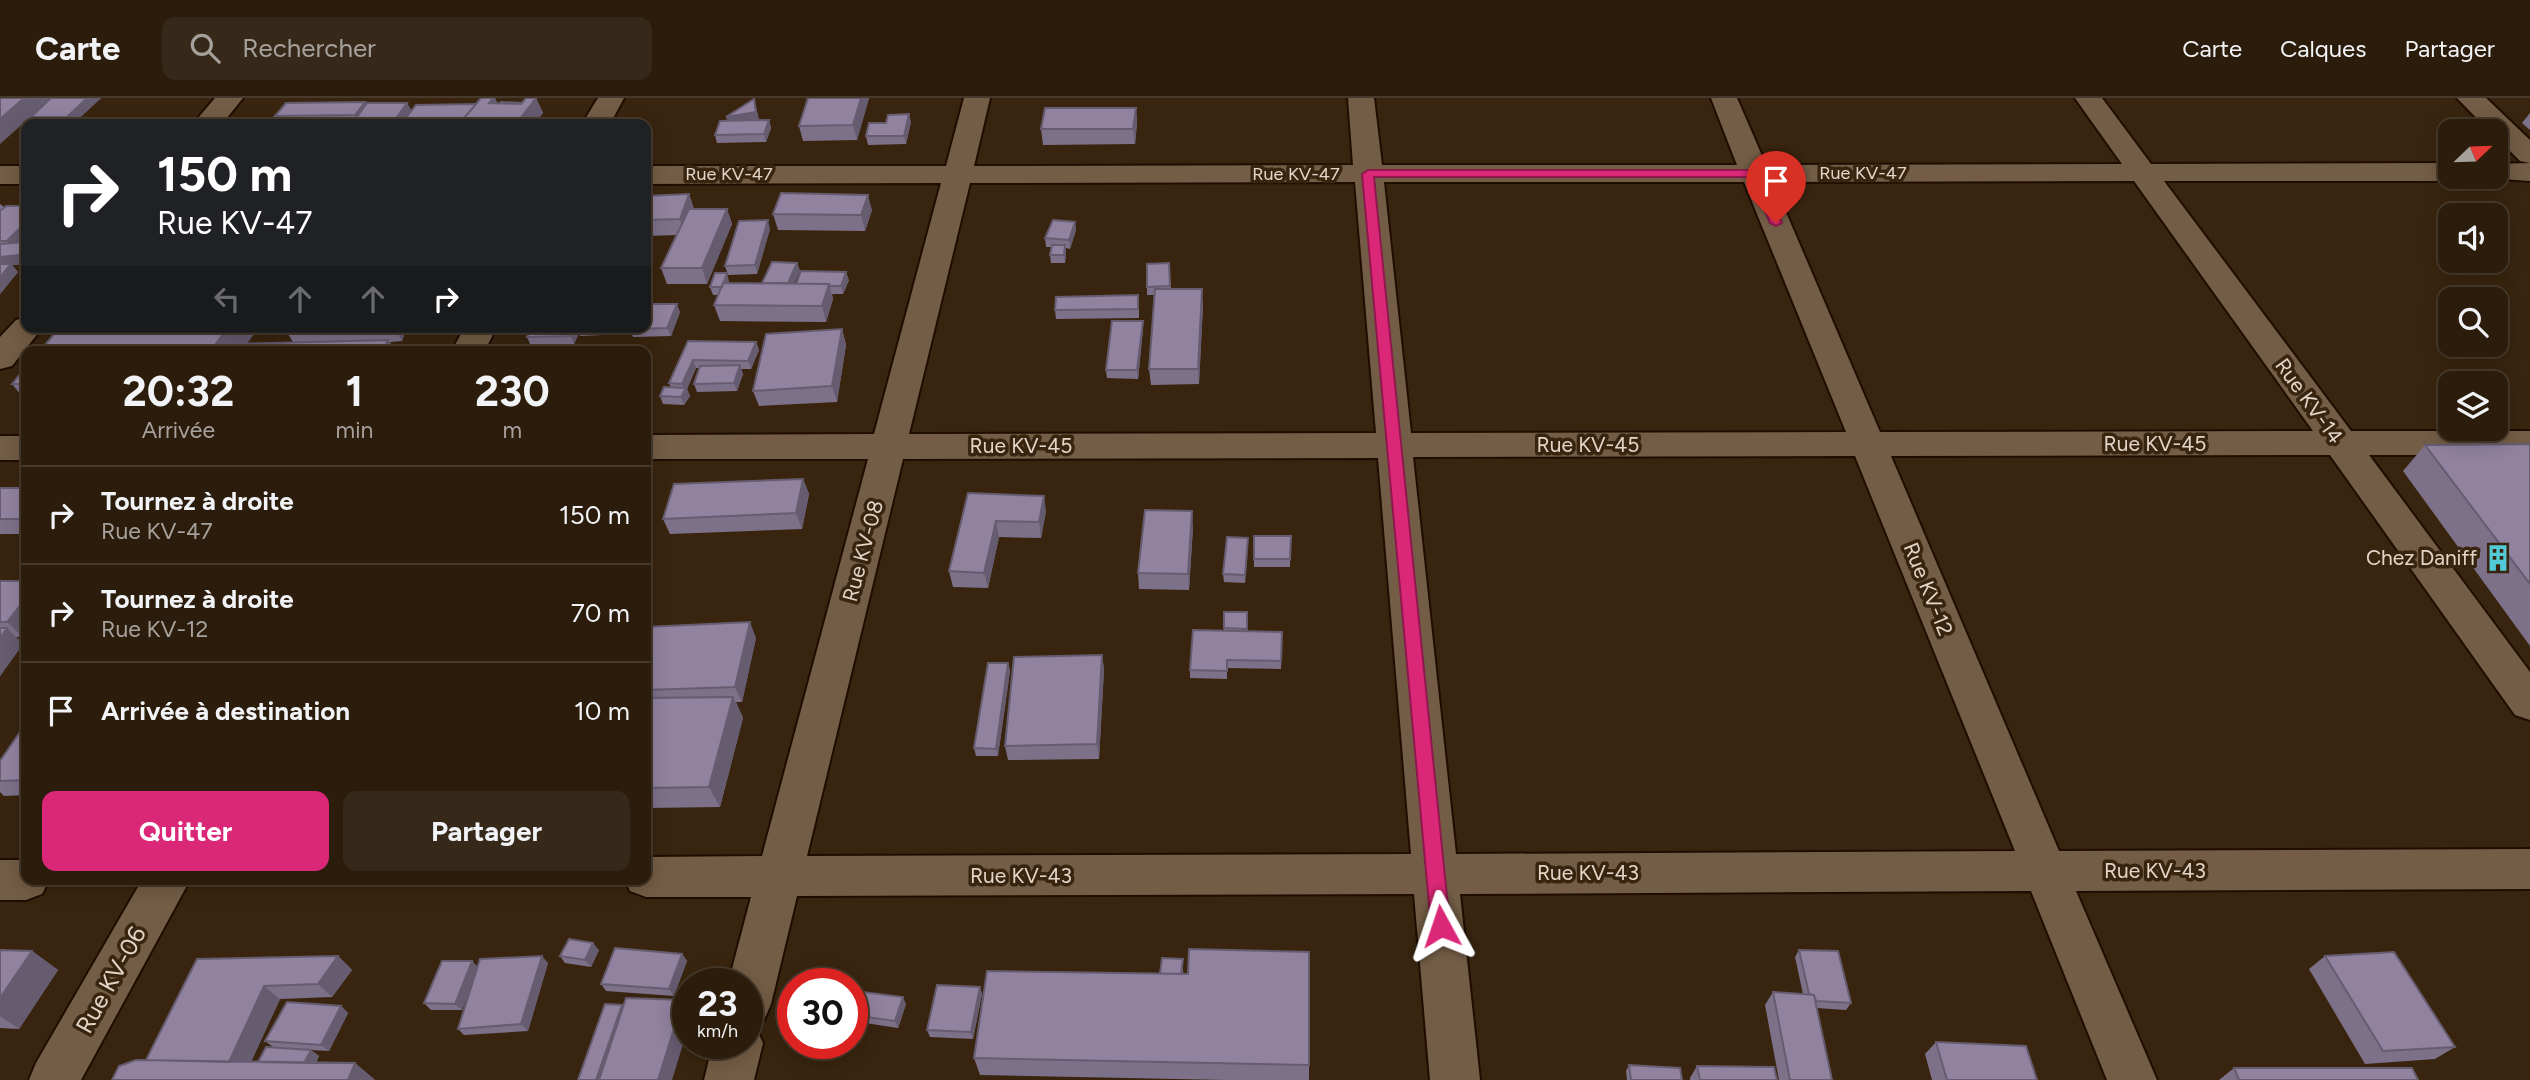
<!DOCTYPE html>
<html lang="fr">
<head>
<meta charset="utf-8">
<style>
	body { margin:0; font-family:Figtree,sans-serif; background:#372919; color:#f1f3f6; height:100vh; display:flex; flex-direction:column; font-size:26px; white-space:nowrap }
	* { box-sizing:border-box; margin:0 }
	p { font-size:23px; color:#a6a19d }
	.icon { flex:none; width:38px; height:38px; fill:none; stroke:currentColor; stroke-width:2; stroke-linecap:round; stroke-linejoin:round }
	.map { position:relative; flex:1; overflow:hidden }
	.side { position:absolute; left:21px; top:248px; width:630px; height:539px; display:flex; flex-direction:column; background:#2b1c0b; border-radius:14px; box-shadow:0 4px 18px #0003,0 0 0 2px #473a2c }
	.side>* { flex:none }
	.top-card { position:absolute; left:21px; top:21px; width:630px; height:214px; border-radius:14px; box-shadow:0 4px 18px #0003,0 0 0 2px #473a2c; background:#202124; color:#fff; overflow:hidden }
	.needle { width:46px; rotate:67deg }
	.buttons { position:absolute; left:2438px; top:21px; display:grid; gap:14px }
	.buttons a { display:grid; place-items:center; width:70px; height:70px; border-radius:14px; background:#2b1c0b; box-shadow:0 4px 18px #0003,0 0 0 2px #473a2c; font-size:35px }
	.speed { position:absolute; left:672px; top:870px; display:flex; gap:14px; font-size:35px; font-weight:700; text-align:center }
	.speed>* { display:grid; place-content:center; width:91px; height:91px; border-radius:50%; background:#2b1c0b; box-shadow:0 4px 18px #0003,0 0 0 2px #473a2c; line-height:1 }
	.speed small { font-size:18px; font-weight:400 }
	.speed .limit { border:10px solid #d22; background:#fff; color:#111 }
	.pin { position:absolute; display:grid; place-items:center; width:60px; height:60px; color:#fff; margin:-72px -30px; border-radius:50% 50% 50% 0; rotate:-45deg; box-shadow:0 0 7px #0007 }
	.pin .icon { rotate:45deg }
	.me { position:absolute; width:77px; margin:-38px; rotate:355deg; stroke-linejoin:round; filter:drop-shadow(0 0 5px #0008) }
	.turn { display:flex; align-items:center; gap:24px; height:147px; padding:0 21px; font-size:32px }
	.turn .icon { width:91px; height:91px; stroke-width:2.5 }
	.turn b { display:block; font-size:49px; line-height:60px }
	.lanes { display:flex; align-items:center; height:66px; padding:0 21px; background:#0003; justify-content:center; gap:35px; direction:ltr }
	.lanes .off { opacity:.35 }
	.eta { display:flex; justify-content:space-evenly; align-items:center; height:119px; text-align:center }
	.eta b { font-size:42px; font-weight:700; line-height:49px }
	.primary-button { display:flex; gap:14px; margin-top:auto; padding:14px 21px }
	.primary-button a { flex:1; height:80px; border-radius:14px; background:#db2777; color:#fff; font-size:28px; font-weight:700; line-height:80px; text-align:center }
	.primary-button a+a { background:#372919; color:#f1f3f6 }
	ul { padding:0; list-style:none }
	li { display:flex; align-items:center; gap:21px; height:98px; padding:0 21px; border-top:2px solid #473a2c }
	li div { flex:1 }
	li b { display:block; font-size:26px }
	li em { font-style:normal }
	header { display:flex; align-items:center; gap:42px; box-sizing:border-box; height:98px; padding:0 35px; background:#2b1c0b; border-bottom:2px solid #473a2c }
	header strong { font-size:33px }
	nav { display:flex; gap:38px; margin-inline-start:auto; font-size:24px }
	.search { width:490px; height:63px; background:#372919; display:flex; align-items:center; gap:18px; box-sizing:border-box; padding:0 24px; border-radius:14px; color:#a6a19d; font-size:26px }
	.map>svg:first-child { display:block }
	.lines { fill:none; stroke-linecap:round; stroke-linejoin:round }
	.minor-casing { stroke:#1f0d00; stroke-width:4 }
	.minor { fill:#745d46; fill-rule:evenodd }
	.wall { fill:#7d718a }
	.shaded-wall { fill:#665c70 }
	.building { fill:#9183a0; stroke:#665c70; stroke-width:2 }
	.route { fill:#db2777; stroke:#8e194d; stroke-width:2 }
	.labels { text-anchor:middle; stroke-width:7; stroke-linejoin:round; paint-order:stroke }
	.far-street-label { font-size:18px; fill:#e2d5c8; stroke:#39250f }
	.street-label { font-size:21px; fill:#e2d5c8; stroke:#39250f }
	.poi-label { font-size:21px; fill:#e2d5c8; stroke:#39250f; text-anchor:end }
	.near-street-label { font-size:24px; fill:#e2d5c8; stroke:#39250f }
</style>
</head>
<body>
<header>
<strong>Carte</strong>
<div class="search"><svg class="icon" aria-label="search" viewBox="0 0 24 24"><circle cx="10" cy="10" r="6"/><path d="M15 15l6 6"/></svg>Rechercher</div>
<nav><a>Carte</a><a>Calques</a><a>Partager</a></nav>
</header>
<div class="map">
<svg width="2530" height="982" viewBox="0 0 2530 982">
	<rect width="100%" height="100%" fill="#39250f"/>
	<g class="lines">
		<defs>
			<path id="minor" d="M215,0H243L222,26H193Z
				M598,0H624L610,26H582Z
				M964,0H990L974,68L1353,67L1348,0H1374L1382,67H1737L1711,0H1737L1766,67L2122,66L2075,0H2102L2151,66L2450,65V79L2460,80L2450,83H2164L2351,333H2530V357H2369L2530,574V622L2515,617L2330,357L1891,358L2059,753L2530,751V791L2076,793L2157,982H2107L2031,793L1460,796L1480,982H1430L1414,796L797,798L771,906L764,922L752,927L755,928L763,945L754,982H704L713,945H747V886H728L751,799H646L630,793L625,782H646V759L762,758L868,361H646V337L874,336L941,85L646,86V68H946ZM2134,83L2313,333L1880,334L1773,84ZM1355,84L1376,335L909,336L970,85ZM1384,84H1744L1846,334L1411,335ZM1855,358L2015,753L1456,756L1413,359ZM1378,360L1411,756L807,758L903,361Z
				M2457,0H2486L2530,42V83L2486,80L2496,79V66L2530,65L2520,63L2496,39V33H2489Z
				M0,68H26V86H0Z
				M26,219V229H43L12,268L0,271V239L16,222Z
				M465,229H497L484,254H451Z
				M0,338H26V362H0Z
				M0,762H26V782H49L42,796L26,802H0Z
				M142,782H190L81,982H29L36,965Z"/>
		</defs>
		<use href="#minor" class="minor-casing"/>
		<use href="#minor" class="minor"/>
	</g>
	<path class="wall" d="M0,0H101L74,25L75,26H36L31,19L36,14Z
		M481,0H495L497,5H522L536,0L543,15L534,26H265L277,21L275,18L366,7L407,5L411,12L476,6Z
		M869,0L857,42L803,43L799,28Z
		M754,1L759,22H769L771,30L766,44L717,45L715,37L727,23Z
		M1136,10L1137,25L1135,46L1043,47L1041,31Z
		M2530,15V32L2522,25Z
		M911,24L906,46L868,47L866,38Z
		M689,96L694,111H727L732,126L707,186H667L661,170L677,137L646,138V98Z
		M0,106L4,109L26,108V139L21,144L25,166L12,167L18,174L0,196Z
		M872,112L865,133L778,132L773,116Z
		M1075,124L1076,132L1070,151L1066,150V155L1065,165H1051L1050,157L1051,149H1046L1045,140Z
		M770,131L757,176L728,177L725,168Z
		M797,165L800,173L794,186L849,182L843,196H832L833,201L826,224L720,223L714,207L718,197H713L710,189L729,183V185H762Z
		M1169,165L1171,191L1203,207L1199,286L1151,287L1149,271L1154,197H1147V189Z
		M1139,206V220L1056,221L1055,212Z
		M680,214L671,238L633,239L630,231Z
		M291,229H407L402,243L390,244L395,254H39L293,244L288,236Z
		M532,229H629L627,236L580,238L579,235L574,246L531,248L527,239Z
		M842,231L846,247L837,304L759,308L753,293Z
		M1143,231L1138,281L1107,280L1106,272Z
		M688,243L756,244L759,252L751,271H741L743,276L737,293L697,294L694,286L699,270H696L687,291L690,298L684,307L663,306L660,298L671,289L669,285Z
		M12,286H26V303Z
		M2530,346V548L2403,373L2425,347Z
		M803,381L809,396L802,431L670,436L663,421Z
		M0,390H26V436H0Z
		M968,395L1046,413L1041,440L999,439L988,490L953,489L949,473Z
		M1193,429L1189,492L1139,491L1138,475Z
		M1254,438H1291L1290,469H1254Z
		M1248,448L1245,485L1224,484L1223,476Z
		M0,483H26V536L23,539H16L23,546L0,578Z
		M1224,514H1247V533L1282,534L1281,571L1227,570V581L1190,580V572L1224,533Z
		M646,529L756,540L742,604H736L743,620L720,709L646,710Z
		M1102,557L1104,572L1099,661L1008,662L1005,648Z
		M1008,565L1010,573L998,658H976L974,650Z
		M26,631V697L4,698L0,694V663Z
		M0,852L32,853L58,872L19,931L0,930Z
		M599,852L591,869L565,865L560,858Z
		M1799,852L1851,905L1846,912L1817,910L1832,982H1779L1765,907L1773,894L1803,896L1795,859Z
		M682,856L687,863L674,898L606,893L601,886Z
		M338,858L352,872L332,899L280,901L251,964H258L273,949L265,943L341,908L348,915L329,953L311,952L319,958L316,965H355L375,982H112L146,962L197,861Z
		M2325,858L2455,949L2435,961L2365,966L2309,871Z
		M1183,861V876H1188L1309,967V982H1225L980,977L974,960L1160,876Z
		M472,863L477,869L548,865L528,933L464,937L458,931L471,889L462,912H431L424,905Z
		M980,889L982,896L973,941L930,939L927,932Z
		M852,901L906,906L898,930L852,923Z
		M1936,944L2037,982H1932L1925,956Z
		M1629,967L1682,982H1627L1626,973Z
		M1697,968L1777,982H1690V980Z
		M2234,970L2418,982H2219Z"/>
	<path class="shaded-wall" d="M24,0H52L0,46V21Z
		M87,0H101L74,25L75,26H72L67,19Z
		M493,0H495L499,9L489,5Z
		M536,0L543,15L534,26H516Z
		M861,0H869L857,42L853,27Z
		M754,1L759,22L729,27L726,19Z
		M365,4L369,12L359,25L355,17Z
		M407,5L411,12L402,26H392Z
		M1136,10L1137,25L1135,46L1133,31Z
		M909,16L911,24L906,46L904,38Z
		M769,22L771,30L766,44L764,36Z
		M689,96L694,112L685,137L680,121Z
		M868,97L872,112L865,133L861,117Z
		M727,111L732,126L707,186L702,170Z
		M768,122L770,131L757,176L755,167Z
		M26,124V139L14,151L7,143Z
		M1075,124L1076,132L1070,151L1069,142Z
		M26,145V164L25,166L12,167L18,174L0,196V159Z
		M1065,147L1066,155L1065,165L1064,157Z
		M797,165L800,173L789,196L786,188Z
		M846,174L849,182L843,196L841,188Z
		M727,175L729,183L725,197L722,189Z
		M829,186L833,201L826,224L822,208Z
		M1202,191L1203,207L1199,286L1198,271Z
		M677,206L680,214L671,238L667,230Z
		M1143,223V231L1138,281L1137,272Z
		M228,229H259L241,254H210Z
		M394,229H407L402,243Z
		M574,229H581H576L579,235L574,246L571,238Z
		M623,229H629L627,236Z
		M842,231L846,247L837,304L832,288Z
		M388,242L395,254H382Z
		M756,244L759,252L751,271L748,263Z
		M693,262L696,270L687,291L690,298L684,307L681,299L685,293L682,286Z
		M740,267L743,276L737,293L734,285Z
		M803,381L809,396L802,431L796,415Z
		M1044,398L1046,413L1041,440L1039,424Z
		M1192,413L1193,429L1189,492L1188,476Z
		M996,423L999,439L988,490L984,475Z
		M26,500V526H20L26,532V536L23,539L7,524Z
		M750,524L756,540L742,604L735,589Z
		M7,530L23,546L0,578V540Z
		M1102,557L1104,572L1099,661L1097,646Z
		M1008,565L1010,573L998,658L996,651Z
		M733,599L743,620L720,709L709,689Z
		M593,845L599,852L591,869L585,862Z
		M32,853L58,872L19,931L0,918V900Z
		M682,856L687,863L674,898L669,891Z
		M338,858L352,872L332,899L318,886Z
		M542,858L548,865L528,933L521,926Z
		M472,863L479,870L462,912L455,906Z
		M264,888L280,901L244,978L228,965Z
		M980,889L982,896L973,941L971,934Z
		M903,899L906,906L898,930L895,923Z
		M683,902L688,908V930L672,982H658Z
		M622,907L627,914L604,982H596Z
		M341,908L348,915L329,953L321,947Z
		M311,952L319,958L308,980L300,974Z
		M355,965L375,982H348Z"/>
	<path class="building" d="M0,0H24L0,21Z
		M51,0H87L67,19H31Z
		M481,0H493L489,5L521,6L526,0H536L516,26H459Z
		M808,0H861L853,27L799,28Z
		M754,1L756,14L726,19Z
		M365,4L355,17L275,18L286,5Z
		M500,4L522,5L521,6Z
		M367,5H407L392,26H352Z
		M476,6L460,25L401,26L416,7Z
		M1045,10H1136L1133,31H1041Z
		M909,16L904,38H866L869,25H886L888,17Z
		M353,20L349,26H265L269,21Z
		M769,22L764,36L715,37L720,23Z
		M57,24H74L72,26H55Z
		M81,24L154,25L153,26H79Z
		M781,95L868,97L861,117L773,116Z
		M689,96L680,121L646,122V98Z
		M6,108H26V124L7,143H0V113Z
		M689,111H727L702,170H661Z
		M768,122L755,167L725,168L739,123Z
		M1053,122L1075,124L1069,142L1045,140Z
		M26,144V145L19,157L0,159V146Z
		M1052,147H1065L1064,157H1050Z
		M772,164L797,165L788,185H762Z
		M1169,165L1170,188L1147,189V166Z
		M0,166H11L0,179Z
		M801,173L846,174L841,188H830L829,186H796Z
		M715,175H727L722,189H710Z
		M723,185L829,186L822,208L714,207Z
		M1155,191H1202L1198,271H1149Z
		M1138,197V211L1055,212L1056,199Z
		M646,206H677L667,230L630,231V229H646Z
		M1112,223H1143L1137,272H1106Z
		M60,229H228L210,254H39Z
		M291,229H368L288,236Z
		M532,229H574L571,238L527,239Z
		M842,231L832,288L753,293L766,236Z
		M388,242L382,254H225L231,246Z
		M688,243L756,244L748,263L693,262L682,286L669,285Z
		M740,267L734,285L694,286L700,268Z
		M26,269V286H12Z
		M664,289L686,290L681,299L660,298Z
		M2530,346V486L2425,347Z
		M803,381L796,415L663,421L674,386Z
		M0,390H26V421H0Z
		M968,395L1044,398L1039,424L996,423L984,475L949,473Z
		M1145,412L1192,413L1188,476L1138,475Z
		M1254,438H1291L1290,461H1254Z
		M1227,439L1248,440L1245,477L1223,476Z
		M0,483H26V500L7,524H0Z
		M1224,514H1247V531L1224,530Z
		M26,518V526H20Z
		M750,524L735,589L646,592V529Z
		M0,530H7L0,540Z
		M1193,532L1282,534L1281,563L1227,562V573L1190,572Z
		M1102,557L1097,646L1005,648L1014,559Z
		M988,565H1008L996,651L974,650Z
		M733,599L709,689L646,690V600Z
		M22,631H26V682L0,683V663Z
		M569,841L593,845L585,862L560,858Z
		M615,850L682,856L669,891L601,886Z
		M1189,851L1309,854V967L974,960L987,873L1188,876Z
		M0,852L32,853L0,900Z
		M1799,852L1838,853L1851,905L1816,903L1814,897L1809,896Z
		M2394,854L2455,949L2383,953L2325,858Z
		M338,858L318,886L264,888L229,964L146,962L197,861Z
		M542,858L521,926L458,931L480,861Z
		M1162,860L1183,861L1181,876H1160Z
		M442,863H472L455,906L424,905Z
		M937,887L980,889L971,934L927,932Z
		M855,893L903,899L895,923L852,917V901Z
		M1773,894L1814,897L1832,982H1790Z
		M626,900L683,902L658,982H599Z
		M287,904L341,908L321,947L265,943Z
		M605,906L622,907L596,982H578Z
		M1936,944L2026,948L2037,982H1947Z
		M266,949L311,952L304,965L258,964Z
		M136,962L355,965L348,982H112L119,968Z
		M1629,967L1680,970L1682,982H1631Z
		M1697,968L1774,969L1777,982H1700Z
		M2234,970H2412L2418,982H2239Z"/>
	<path class="route" d="M1368,72H1755L1761,75L1782,125L1776,128L1770,125L1751,79H1374L1450,828L1447,834L1441,836L1434,834L1431,828L1362,76Z"/>
	<defs>
		<symbol id="building-bare" viewBox="-9 -9 18 18"><path d="M-4-6H4V6H1V3H-1V6H-4ZM-2.5-4.3h1.7v1.8h-1.7ZM.8-4.3h1.7v1.8H.8ZM-2.5-1h1.7V.8h-1.7ZM.8-1h1.7V.8H.8Z" fill="#52cbd7" stroke="#39250f" stroke-width="2.5" paint-order="stroke"/></symbol>
	</defs>
	<g fill-rule="evenodd">
		<use href="#building-bare" x="2479" y="441" width="38" height="38"/>
	</g>
	<g class="labels">
		<g class="far-street-label">
			<text x="1863" y="81">Rue KV-47</text>
			<text x="729" y="82">Rue KV-47</text>
			<text x="1296" y="82">Rue KV-47</text>
		</g>
		<g class="street-label">
			<text transform="translate(2309 303) rotate(54)" y="7">Rue KV-14</text>
			<text x="2155" y="353">Rue KV-45</text>
			<text x="1588" y="354">Rue KV-45</text>
			<text x="1021" y="355">Rue KV-45</text>
			<text transform="translate(863 453) rotate(-75)" y="7">Rue KV-08</text>
			<text transform="translate(1928 491) rotate(68)" y="7">Rue KV-12</text>
			<text x="2155" y="780">Rue KV-43</text>
			<text x="1588" y="782">Rue KV-43</text>
			<text x="1021" y="785">Rue KV-43</text>
		</g>
		<g class="poi-label">
			<text x="2477" y="467">Chez Daniff</text>
		</g>
		<g class="near-street-label">
			<text transform="translate(111 882) rotate(-61)" y="8">Rue KV-06</text>
		</g>
	</g>
</svg>
<div class="buttons">
<a><svg class="needle" viewBox="-14 -14 28 28"><path d="M0-13l5 13h-10z" fill="#e53935"/><path d="M0 13l5-13h-10z" fill="#a6a19d"/></svg></a>
<a><svg class="icon" aria-label="sound" viewBox="0 0 24 24"><path d="M4 9h4l5-4v14l-5-4H4zM17 9q2 3 0 6"/></svg></a>
<a><svg class="icon" aria-label="search" viewBox="0 0 24 24"><circle cx="10" cy="10" r="6"/><path d="M15 15l6 6"/></svg></a>
<a><svg class="icon" aria-label="layers" viewBox="0 0 24 24"><path d="M12 4l9 5-9 5-9-5zM3 14l9 5 9-5"/></svg></a>
</div>
<div class="speed"><div>23<small>km/h</small></div><div class="limit">30</div></div>
<div class="pin" style="left:1776px;top:125px;background:#d93025"><svg class="icon" aria-label="arrive" viewBox="0 0 24 24"><path d="M6 21V4h12l-3 4 3 4H6"/></svg></div>
<svg class="me" style="left:1441px;top:828px" viewBox="-20 -20 40 40"><path d="M0-17L14 15 0 8-14 15z" fill="#db2777" stroke="#fff" stroke-width="4"/></svg>
<div class="top-card">
<div class="turn"><svg class="icon" aria-label="right" viewBox="0 0 24 24"><path d="M7 20v-9h11M14 6l5 5-5 5"/></svg><div><b>150 m</b>Rue KV-47</div></div>
<div class="lanes"><svg class="icon off" aria-label="left" viewBox="0 0 24 24"><path d="M17 20v-9H6M10 6l-5 5 5 5"/></svg><svg class="icon off" aria-label="ahead" viewBox="0 0 24 24"><path d="M12 20V5M6 11l6-6 6 6"/></svg><svg class="icon off" aria-label="ahead" viewBox="0 0 24 24"><path d="M12 20V5M6 11l6-6 6 6"/></svg><svg class="icon" aria-label="right" viewBox="0 0 24 24"><path d="M7 20v-9h11M14 6l5 5-5 5"/></svg></div>
</div>
<section class="side">
<div class="eta">
<div><b>20:32</b><p>Arrivée</p></div>
<div><b>1</b><p>min</p></div>
<div><b>230</b><p>m</p></div>
</div>
<ul>
<li><svg class="icon" aria-label="right" viewBox="0 0 24 24"><path d="M7 20v-9h11M14 6l5 5-5 5"/></svg><div><b>Tournez à droite</b><p>Rue KV-47</p></div><em>150 m</em></li>
<li><svg class="icon" aria-label="right" viewBox="0 0 24 24"><path d="M7 20v-9h11M14 6l5 5-5 5"/></svg><div><b>Tournez à droite</b><p>Rue KV-12</p></div><em>70 m</em></li>
<li><svg class="icon" aria-label="arrive" viewBox="0 0 24 24"><path d="M6 21V4h12l-3 4 3 4H6"/></svg><div><b>Arrivée à destination</b></div><em>10 m</em></li>
</ul>
<div class="primary-button"><a>Quitter</a><a>Partager</a></div>
</section>
</div>
</body>
</html>
